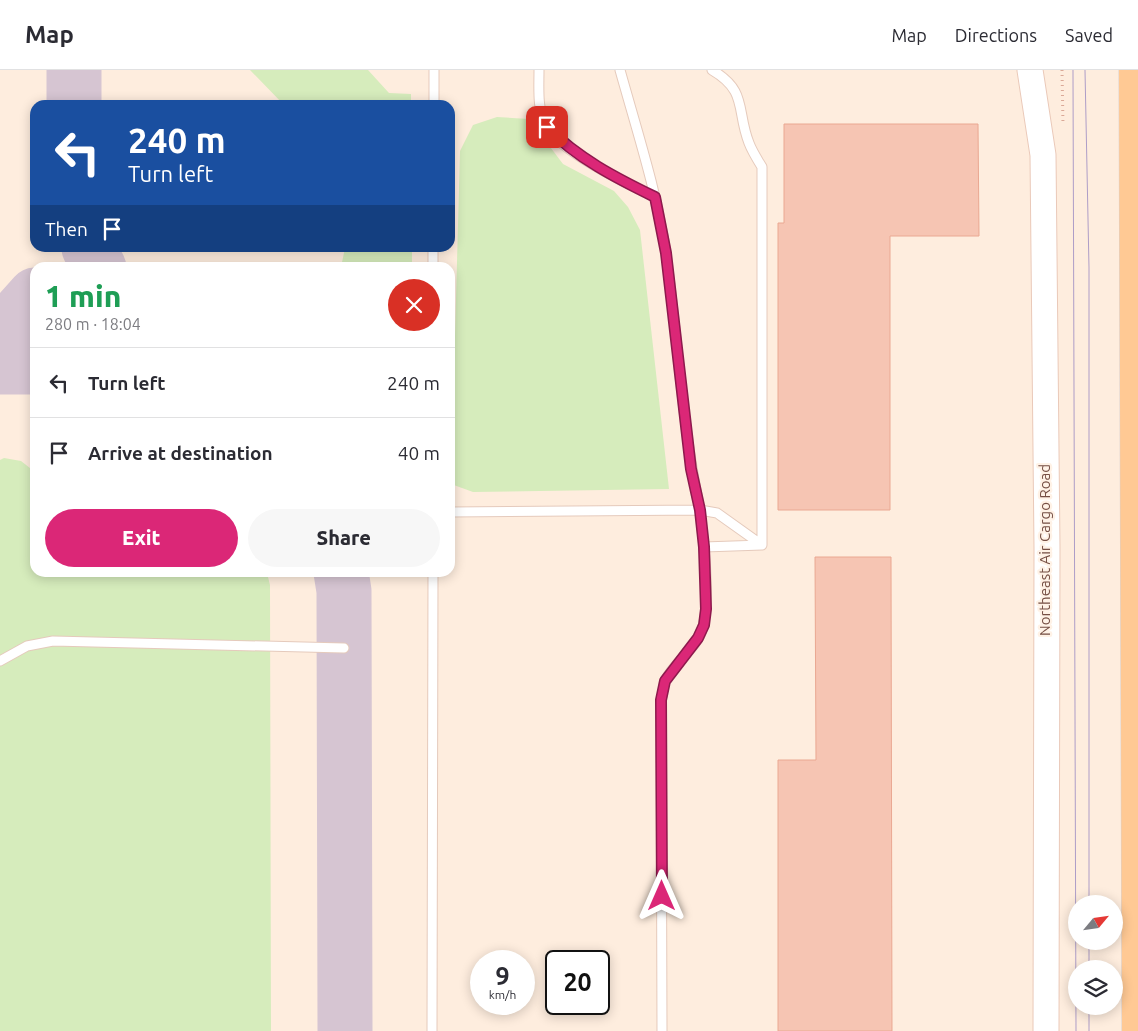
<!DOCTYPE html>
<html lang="en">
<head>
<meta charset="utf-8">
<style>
	body { margin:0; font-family:Ubuntu,sans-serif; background:#f7f7f7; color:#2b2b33; height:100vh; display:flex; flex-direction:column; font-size:19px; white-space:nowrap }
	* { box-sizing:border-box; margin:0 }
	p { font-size:16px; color:#7c7c81 }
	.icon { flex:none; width:28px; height:28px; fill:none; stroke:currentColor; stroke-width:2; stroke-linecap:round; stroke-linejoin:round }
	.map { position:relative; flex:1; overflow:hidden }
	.panel { position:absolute; left:30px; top:192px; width:425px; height:315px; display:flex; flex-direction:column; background:#fff; border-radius:15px; box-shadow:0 2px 12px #0003 }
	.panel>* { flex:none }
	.guide { position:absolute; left:30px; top:30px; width:425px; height:152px; border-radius:15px; box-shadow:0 2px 12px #0003; background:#1a4fa0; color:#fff; overflow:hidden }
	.needle { width:32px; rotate:61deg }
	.controls { position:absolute; left:1068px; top:825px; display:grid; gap:10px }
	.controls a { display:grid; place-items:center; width:55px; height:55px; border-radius:50%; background:#fff; box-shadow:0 2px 12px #0003; font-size:25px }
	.speed { position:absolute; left:470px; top:880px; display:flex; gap:10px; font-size:25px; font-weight:700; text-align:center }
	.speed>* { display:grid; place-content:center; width:65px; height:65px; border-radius:50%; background:#fff; box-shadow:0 2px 12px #0003; line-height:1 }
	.speed small { font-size:12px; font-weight:400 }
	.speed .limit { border:2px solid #111; border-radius:8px; background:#fff; color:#111 }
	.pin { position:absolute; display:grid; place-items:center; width:42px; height:42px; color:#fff; margin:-21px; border-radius:10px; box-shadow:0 2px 8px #0006 }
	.me { position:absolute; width:55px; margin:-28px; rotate:0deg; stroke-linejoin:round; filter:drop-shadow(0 0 4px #0008) }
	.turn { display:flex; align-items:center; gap:18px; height:105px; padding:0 15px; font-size:22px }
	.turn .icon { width:65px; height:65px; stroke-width:2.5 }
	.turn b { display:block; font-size:35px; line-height:42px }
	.then { display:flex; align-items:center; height:48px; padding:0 15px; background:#0003; gap:10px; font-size:19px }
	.round { display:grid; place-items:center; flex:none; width:52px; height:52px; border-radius:26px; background:#f7f7f7 }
	.overview { display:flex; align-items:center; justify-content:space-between; height:85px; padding:0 15px }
	h1 { font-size:30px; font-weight:800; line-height:38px; color:#1e9e55 }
	.button { display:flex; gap:10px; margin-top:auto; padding:10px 15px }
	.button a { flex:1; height:58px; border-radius:30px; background:#db2777; color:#fff; font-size:20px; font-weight:800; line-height:58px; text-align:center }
	.button a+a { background:#f7f7f7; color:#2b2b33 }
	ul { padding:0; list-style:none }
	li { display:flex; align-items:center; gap:15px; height:70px; padding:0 15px; border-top:1px solid #e1e1e2 }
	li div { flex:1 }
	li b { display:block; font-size:19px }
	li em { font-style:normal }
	header { display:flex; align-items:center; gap:30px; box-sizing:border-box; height:70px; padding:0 25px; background:#fff; border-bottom:1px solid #e1e1e2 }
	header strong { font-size:24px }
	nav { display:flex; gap:28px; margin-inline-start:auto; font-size:18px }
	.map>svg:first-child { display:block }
	.green { fill:#d6ecbc }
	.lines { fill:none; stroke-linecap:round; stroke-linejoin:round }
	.taxiway { stroke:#d6c5d2; stroke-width:55 }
	.building { fill:#f6c5b3; stroke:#eaa892 }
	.lane-casing { stroke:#e5cabc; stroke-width:11 }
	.secondary-casing { stroke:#eac9b9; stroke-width:27 }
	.primary-casing { stroke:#dbd1ce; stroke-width:29 }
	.path { stroke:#daa897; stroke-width:3; stroke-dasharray:1 4; stroke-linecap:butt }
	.lane { stroke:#fff; stroke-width:9 }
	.secondary { stroke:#fff; stroke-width:25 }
	.primary { stroke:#ffc994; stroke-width:28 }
	.tram { stroke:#ae9dc7; stroke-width:1 }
	.route-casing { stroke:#8e194d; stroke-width:12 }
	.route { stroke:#db2777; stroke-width:9 }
	.labels { text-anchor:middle; stroke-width:4.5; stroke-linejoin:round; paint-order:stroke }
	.street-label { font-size:15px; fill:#764f44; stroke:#fff2e6 }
</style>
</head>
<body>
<header>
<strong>Map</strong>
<nav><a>Map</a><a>Directions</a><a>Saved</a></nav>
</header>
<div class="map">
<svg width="1138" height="961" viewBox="0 0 1138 961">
	<rect width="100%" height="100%" fill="#feedde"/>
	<path class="green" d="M250,0H368L389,23L411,24V35H284Z
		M497,47L529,49L563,94L614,121L628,137L640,160L669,419L473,422L451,414L460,81L473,55Z
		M345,178H412V197H341Z
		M4,388L21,391L35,402V502L267,503L270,515L271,961H0V390Z"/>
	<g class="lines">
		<path class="taxiway" d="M74,35V0
			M89,178L99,198
			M0,259L18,244L35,225
			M0,297H35
			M341,502L344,521L345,961"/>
	</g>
	<path class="building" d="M784,54H978L979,166H890V440H778V153H784Z
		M815,487H891L892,961H778V690H816Z"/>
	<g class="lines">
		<defs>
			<path id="lane" d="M539,0C539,19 537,39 546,56C560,82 628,114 655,127
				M620,0C637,61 657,122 666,184C678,270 682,356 700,440L717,443L762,475
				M712,0C748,21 736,40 749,73C752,81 757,89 762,97V475
				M434,35V0
				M433,198V178
				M450,442L700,440C703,472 714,542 698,569C689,584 672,595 665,611C663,617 663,624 661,630L662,961
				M704,477L762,475
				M0,591L27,576L53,571L344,578
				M432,961L433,502"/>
			<path id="secondary" d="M1030,0L1043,85L1047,478L1046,961"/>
			<path id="primary" d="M1133,0L1136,961"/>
		</defs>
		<use href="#lane" class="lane-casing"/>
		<use href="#secondary" class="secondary-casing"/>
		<use href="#primary" class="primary-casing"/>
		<path class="path" d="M1062,0L1063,55"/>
		<use href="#lane" class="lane"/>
		<use href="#secondary" class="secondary"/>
		<use href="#primary" class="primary"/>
		<path class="tram" d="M1073,0L1076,961
			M1085,0L1089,198V834
			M1089,871V899
			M1089,961V936"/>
	</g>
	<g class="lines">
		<defs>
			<path id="route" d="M547,57C577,88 616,108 655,127L666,183L691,399L700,440L704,477L706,539L704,555L698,568L665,611L661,630L662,826"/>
		</defs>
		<use href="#route" class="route-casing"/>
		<use href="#route" class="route"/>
	</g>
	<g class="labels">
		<g class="street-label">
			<text transform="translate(1045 480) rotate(-90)" y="5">Northeast Air Cargo Road</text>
		</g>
	</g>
</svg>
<div class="controls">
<a><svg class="needle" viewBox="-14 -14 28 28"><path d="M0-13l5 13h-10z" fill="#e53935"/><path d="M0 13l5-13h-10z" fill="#7c7c81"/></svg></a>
<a><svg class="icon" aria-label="layers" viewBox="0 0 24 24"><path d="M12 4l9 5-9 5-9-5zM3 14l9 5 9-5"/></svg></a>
</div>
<div class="speed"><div>9<small>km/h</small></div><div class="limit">20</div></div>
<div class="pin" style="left:547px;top:57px;background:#d93025"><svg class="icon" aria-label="arrive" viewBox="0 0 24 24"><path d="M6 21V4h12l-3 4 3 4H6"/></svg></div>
<svg class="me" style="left:662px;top:826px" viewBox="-20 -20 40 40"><path d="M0-17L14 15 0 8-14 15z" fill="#db2777" stroke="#fff" stroke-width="4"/></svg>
<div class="guide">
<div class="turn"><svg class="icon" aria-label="left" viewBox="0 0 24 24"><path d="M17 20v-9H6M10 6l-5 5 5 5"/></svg><div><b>240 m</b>Turn left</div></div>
<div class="then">Then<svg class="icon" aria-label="arrive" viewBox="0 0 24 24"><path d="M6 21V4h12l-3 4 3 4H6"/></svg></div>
</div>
<section class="panel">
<div class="overview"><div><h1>1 min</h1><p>280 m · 18:04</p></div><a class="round" style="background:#d93025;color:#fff"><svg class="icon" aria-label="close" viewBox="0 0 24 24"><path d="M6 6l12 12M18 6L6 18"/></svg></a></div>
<ul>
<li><svg class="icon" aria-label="left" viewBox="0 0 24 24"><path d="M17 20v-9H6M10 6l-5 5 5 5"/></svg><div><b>Turn left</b></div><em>240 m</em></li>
<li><svg class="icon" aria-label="arrive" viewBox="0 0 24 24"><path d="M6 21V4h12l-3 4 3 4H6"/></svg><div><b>Arrive at destination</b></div><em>40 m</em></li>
</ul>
<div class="button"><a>Exit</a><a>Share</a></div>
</section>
</div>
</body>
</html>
